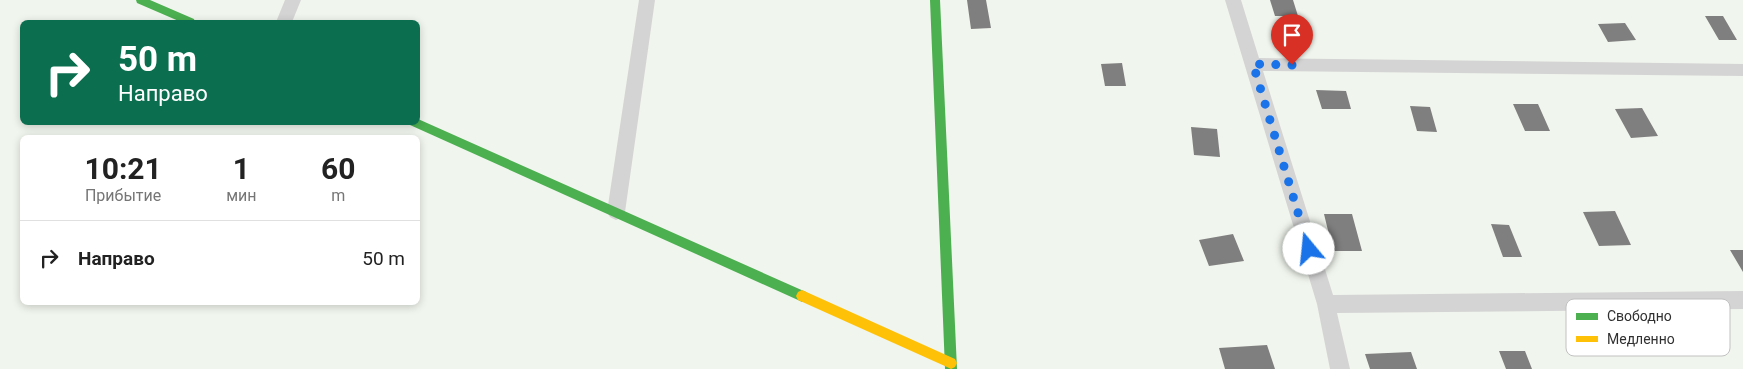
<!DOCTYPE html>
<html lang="ru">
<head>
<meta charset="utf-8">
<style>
	body { margin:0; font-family:Roboto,sans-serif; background:#f6f6f6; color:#222; height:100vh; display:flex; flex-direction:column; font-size:19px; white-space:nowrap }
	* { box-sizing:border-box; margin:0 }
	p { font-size:16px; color:#767676 }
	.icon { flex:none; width:28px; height:28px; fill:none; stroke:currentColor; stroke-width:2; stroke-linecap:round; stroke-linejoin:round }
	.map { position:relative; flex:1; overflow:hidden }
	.drawer { position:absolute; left:20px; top:135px; width:400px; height:170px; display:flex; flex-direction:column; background:#fff; border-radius:8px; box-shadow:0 2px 8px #0003 }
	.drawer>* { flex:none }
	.banner { position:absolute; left:20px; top:20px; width:400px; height:105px; border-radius:8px; box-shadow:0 2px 8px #0003; background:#0b6e4f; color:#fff; overflow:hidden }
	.pin { position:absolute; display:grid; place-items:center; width:42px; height:42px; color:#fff; margin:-51px -21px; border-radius:50% 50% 50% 0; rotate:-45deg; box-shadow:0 0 5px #0007 }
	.pin .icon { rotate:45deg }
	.me { position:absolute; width:55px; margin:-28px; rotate:343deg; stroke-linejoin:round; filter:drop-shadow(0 0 4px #0008) }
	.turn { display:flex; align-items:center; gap:18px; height:105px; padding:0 15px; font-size:22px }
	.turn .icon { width:65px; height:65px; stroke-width:2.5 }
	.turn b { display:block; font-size:35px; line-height:42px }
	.eta { display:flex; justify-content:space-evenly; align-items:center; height:85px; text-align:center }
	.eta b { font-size:30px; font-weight:700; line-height:35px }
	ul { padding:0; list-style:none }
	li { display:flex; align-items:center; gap:15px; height:75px; padding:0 15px; border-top:1px solid #e0e0e0 }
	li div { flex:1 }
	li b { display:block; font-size:19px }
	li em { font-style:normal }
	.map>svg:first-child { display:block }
	.green { fill:#f0f5ed; fill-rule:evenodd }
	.building { fill:#7f7f7f }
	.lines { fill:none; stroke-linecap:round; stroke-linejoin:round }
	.lane { fill:#d4d4d4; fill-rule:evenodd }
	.fast { fill:#4caf50; fill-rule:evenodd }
	.slow { fill:#ffc107; fill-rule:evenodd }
	.route { stroke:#1a73e8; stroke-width:9; stroke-dasharray:0 16.2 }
	.key { fill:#fff; stroke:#c1c1c1; stroke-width:1 }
	.key-label { font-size:14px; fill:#303030 }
</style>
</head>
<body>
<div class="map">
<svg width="1743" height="369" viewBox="0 0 1743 369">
	<rect width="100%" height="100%" fill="#fff"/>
	<path class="green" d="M0,0H1743V369H0ZM22,22H418V122H22ZM22,138H418V302H22Z"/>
	<path class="building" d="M967,0H986L991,28L971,29Z
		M1270,0H1293L1298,16H1275Z
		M1705,16H1723L1737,40H1719Z
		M1625,23L1636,40L1608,42L1598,24Z
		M1122,63L1126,86H1105L1101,64Z
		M1316,90L1346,91L1351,109H1322Z
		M1513,104H1538L1550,131H1525Z
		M1410,106L1430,107L1437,132L1417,131Z
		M1642,108L1658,136L1631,138L1615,109Z
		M1191,127L1217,129L1220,157L1194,155Z
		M1615,211L1631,245L1599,246L1583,212Z
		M1324,214H1352L1362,251H1333Z
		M1491,224L1509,225L1522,257H1503Z
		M1233,234L1244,261L1209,266L1199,240Z
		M1730,250H1743V272Z
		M1267,345L1275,369H1225L1219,348Z
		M1499,351H1525L1532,369H1506Z
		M1411,352L1417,369H1370L1365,354Z"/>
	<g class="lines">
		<path class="lane" d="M285,0H301L292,22H276Z
			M639,0H655L625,212L622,217L616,220L610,217L607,212Z
			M1225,0H1241L1259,58L1743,64V76L1263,71L1333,295L1743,291V309L1337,313L1350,369H1330L1317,304Z"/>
		<path class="fast" d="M136,0H150L194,19L195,22H181L137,3Z
			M930,0H940L957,369H945Z
			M418,119L806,292L808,296L806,300L802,302L798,300L410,125L409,122H418Z"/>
		<path class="slow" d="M802,290L955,359L957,363L955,367L951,369L947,367L798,300L796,296L798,292Z"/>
	</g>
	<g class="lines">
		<path class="route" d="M1292,65L1253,64L1309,249"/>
	</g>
	<rect x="1566" y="299" width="164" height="57" rx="8" class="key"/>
	<rect x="1576" y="313" width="22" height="7" fill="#4caf50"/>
	<rect x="1576" y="336" width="22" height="6" fill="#ffc107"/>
	<g class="key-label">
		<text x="1607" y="321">Свободно</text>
		<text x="1607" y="344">Медленно</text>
	</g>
</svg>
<div class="pin" style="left:1292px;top:65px;background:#d93025"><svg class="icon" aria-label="arrive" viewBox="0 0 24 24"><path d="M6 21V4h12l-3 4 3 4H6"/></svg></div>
<svg class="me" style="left:1309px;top:249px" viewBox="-20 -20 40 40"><circle r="19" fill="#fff"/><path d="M0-13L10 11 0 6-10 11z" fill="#1a73e8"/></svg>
<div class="banner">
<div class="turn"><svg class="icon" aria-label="right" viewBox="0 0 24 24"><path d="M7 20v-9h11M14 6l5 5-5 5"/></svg><div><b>50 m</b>Направо</div></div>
</div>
<section class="drawer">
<div class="eta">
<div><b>10:21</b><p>Прибытие</p></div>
<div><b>1</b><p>мин</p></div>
<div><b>60</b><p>m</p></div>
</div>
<ul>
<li><svg class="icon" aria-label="right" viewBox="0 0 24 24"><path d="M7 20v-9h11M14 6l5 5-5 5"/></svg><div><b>Направо</b></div><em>50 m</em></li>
</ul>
</section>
</div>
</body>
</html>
